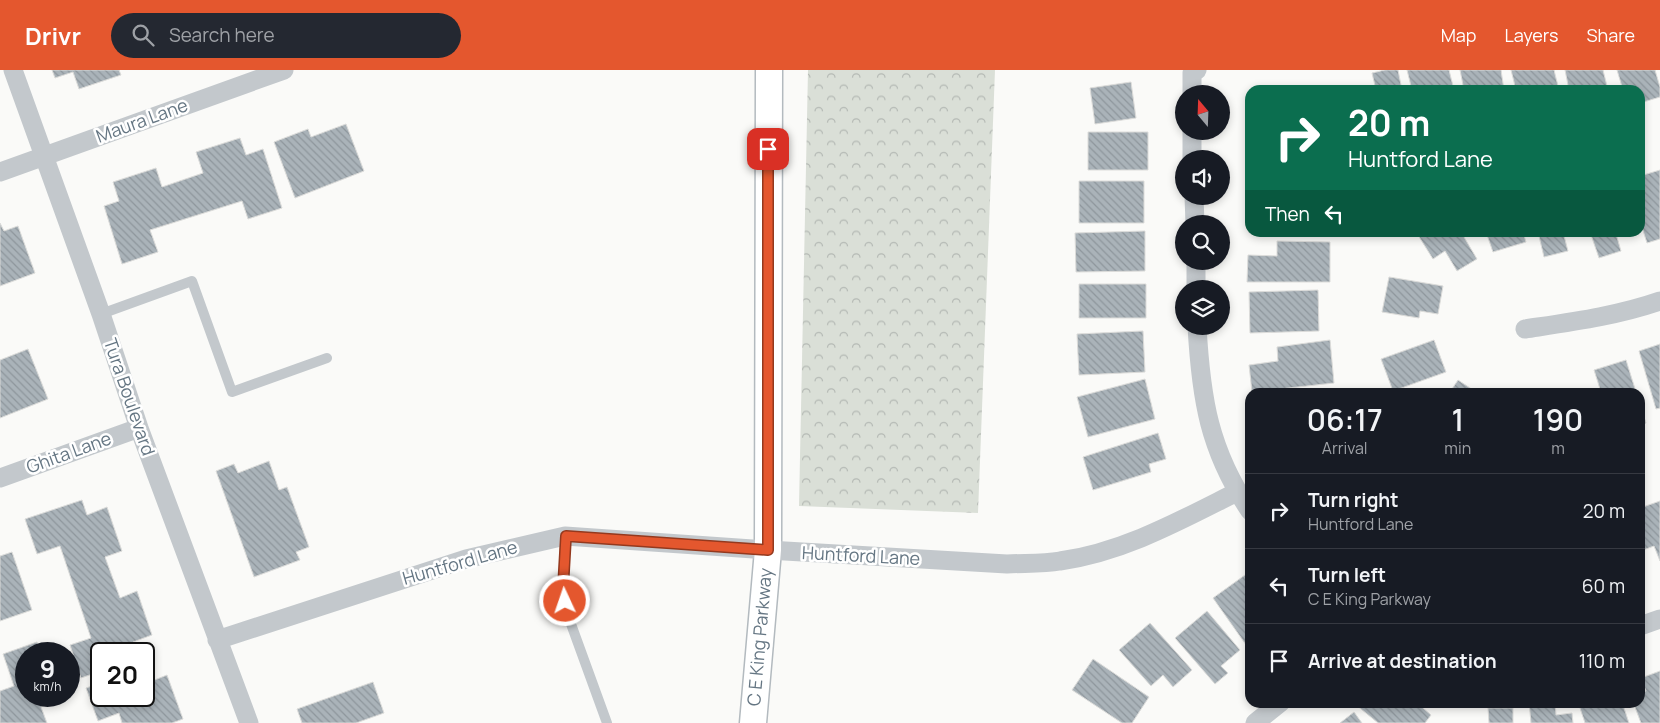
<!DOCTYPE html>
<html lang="en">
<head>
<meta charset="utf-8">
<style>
	body { margin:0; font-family:Manrope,sans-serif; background:#242831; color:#f1f3f6; height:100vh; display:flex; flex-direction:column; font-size:19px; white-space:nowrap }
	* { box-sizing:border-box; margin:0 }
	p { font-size:16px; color:#9ea1a6 }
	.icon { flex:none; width:28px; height:28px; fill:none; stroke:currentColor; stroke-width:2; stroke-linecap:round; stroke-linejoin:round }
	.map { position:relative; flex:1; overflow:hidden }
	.panel { position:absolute; left:1245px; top:318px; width:400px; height:320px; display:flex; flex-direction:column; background:#171b24; border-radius:15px; box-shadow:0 2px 8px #0003 }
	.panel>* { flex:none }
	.top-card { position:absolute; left:1245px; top:15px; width:400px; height:152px; border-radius:15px; box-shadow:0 2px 8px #0003; background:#0b6e4f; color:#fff; overflow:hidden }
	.needle { width:32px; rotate:341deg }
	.fabs { position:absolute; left:1175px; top:15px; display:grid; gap:10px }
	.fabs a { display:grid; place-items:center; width:55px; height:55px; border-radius:50%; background:#171b24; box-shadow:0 2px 8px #0003; font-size:25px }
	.speed { position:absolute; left:15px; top:572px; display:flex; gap:10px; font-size:25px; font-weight:700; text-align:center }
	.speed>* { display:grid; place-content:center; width:65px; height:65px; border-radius:50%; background:#171b24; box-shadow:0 2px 8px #0003; line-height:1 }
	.speed small { font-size:12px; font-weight:400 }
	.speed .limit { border:2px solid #111; border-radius:8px; background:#fff; color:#111 }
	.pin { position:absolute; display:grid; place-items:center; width:42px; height:42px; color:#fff; margin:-21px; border-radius:10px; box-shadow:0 2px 8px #0006 }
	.me { position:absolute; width:55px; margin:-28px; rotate:357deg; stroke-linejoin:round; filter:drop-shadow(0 0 4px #0008) }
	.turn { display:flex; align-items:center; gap:18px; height:105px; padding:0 20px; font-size:22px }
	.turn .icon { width:65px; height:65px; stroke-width:2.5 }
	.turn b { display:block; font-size:35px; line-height:42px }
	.then { display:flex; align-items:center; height:48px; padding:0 20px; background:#0003; gap:10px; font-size:19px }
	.eta { display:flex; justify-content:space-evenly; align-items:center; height:85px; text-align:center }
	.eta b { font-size:30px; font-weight:600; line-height:35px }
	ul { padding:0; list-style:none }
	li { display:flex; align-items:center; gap:15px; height:75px; padding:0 20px; border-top:1px solid #363941 }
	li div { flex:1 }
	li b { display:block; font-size:19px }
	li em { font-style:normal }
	header { display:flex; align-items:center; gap:30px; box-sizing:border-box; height:70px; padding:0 25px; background:#e4572e; color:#fff }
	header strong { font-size:24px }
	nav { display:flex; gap:28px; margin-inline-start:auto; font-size:18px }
	.search { width:350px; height:45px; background:#242831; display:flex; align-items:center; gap:12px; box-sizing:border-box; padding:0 18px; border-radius:28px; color:#9ea1a6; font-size:19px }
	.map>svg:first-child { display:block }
	.forest { fill:url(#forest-crowns) }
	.building { fill:url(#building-back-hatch); stroke:#dcdcda }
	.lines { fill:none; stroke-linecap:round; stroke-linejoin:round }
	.secondary-casing { stroke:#b3babf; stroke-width:29 }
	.lane { stroke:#c3c8cc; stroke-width:10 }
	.street { stroke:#c3c8cc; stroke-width:19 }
	.secondary { stroke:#fff; stroke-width:26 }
	.route-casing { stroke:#94391e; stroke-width:12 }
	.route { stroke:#e4572e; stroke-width:9 }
	.labels { text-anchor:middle; stroke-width:5; stroke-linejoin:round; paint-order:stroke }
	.street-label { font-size:18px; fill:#657683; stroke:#fff }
</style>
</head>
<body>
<header>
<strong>Drivr</strong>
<div class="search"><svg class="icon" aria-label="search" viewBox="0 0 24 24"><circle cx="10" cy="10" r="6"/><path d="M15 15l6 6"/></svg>Search here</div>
<nav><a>Map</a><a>Layers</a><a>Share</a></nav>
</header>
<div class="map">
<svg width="1660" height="653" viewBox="0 0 1660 653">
	<defs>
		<pattern id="forest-crowns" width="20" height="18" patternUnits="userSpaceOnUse" patternTransform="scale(1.25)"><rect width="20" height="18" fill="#dadfd7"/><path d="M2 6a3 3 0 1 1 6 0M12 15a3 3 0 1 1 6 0" fill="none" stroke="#b4b9b4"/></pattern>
		<pattern id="building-back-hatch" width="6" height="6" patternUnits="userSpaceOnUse" patternTransform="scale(1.25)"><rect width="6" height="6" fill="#aab3b9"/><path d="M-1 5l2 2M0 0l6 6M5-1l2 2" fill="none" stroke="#8e969c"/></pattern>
	</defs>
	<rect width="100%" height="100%" fill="#fafaf8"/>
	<path class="forest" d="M808,0H995L978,443L799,436Z"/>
	<path class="building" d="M52,0H119L121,5L79,19L73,2L55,8Z
		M1385,0H1398L1402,20H1376L1372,3Z
		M1407,0H1449L1454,20H1412Z
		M1460,0H1501L1504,20H1464Z
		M1511,0H1554L1559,20H1516Z
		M1565,0H1603L1608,20H1569Z
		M1617,0H1655L1660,17V27L1640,33V20H1623Z
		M1131,12L1136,48L1095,54L1090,18Z
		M346,54L364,101L295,128L274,72L308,59L311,67Z
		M1088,62H1148V100H1088Z
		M240,68L246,85L263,79L282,138L248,149L242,131L150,160L158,182L122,194L104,136L119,131L113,112L156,98L162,117L203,103L196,82Z
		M1660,100V169L1647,173L1640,151V106Z
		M1079,111H1144V153H1079Z
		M1248,134H1250L1251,162L1249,163Z
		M0,153L4,161L18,156L35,203L0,216Z
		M1145,161V201L1076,202L1075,163Z
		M1416,162H1461L1477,189L1457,201L1445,181L1433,189Z
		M1486,162H1523L1526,172L1493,182Z
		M1538,162H1563L1568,181L1544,187Z
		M1590,162H1622L1616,164L1621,181L1599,188Z
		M1277,171L1330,172V212H1247L1248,185L1277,186Z
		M1389,207L1443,216L1438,244L1420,241L1419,248L1382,242Z
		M1079,214H1146V248H1079Z
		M1318,220L1319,261L1250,263L1249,222Z
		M1143,261L1145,302L1079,305L1077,264Z
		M1330,270L1334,313L1252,322L1249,295L1278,291L1277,277Z
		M1434,270L1446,302L1393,321L1381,289Z
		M1660,274V338L1656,339L1639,281Z
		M28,279L48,329L0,348V290Z
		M1626,290L1636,322H1601L1594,300Z
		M1145,309L1155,349L1088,367L1077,327Z
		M1458,310L1476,322H1450Z
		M1640,335L1646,353L1640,355Z
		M1158,363L1166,389L1149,394L1151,402L1093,420L1083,387Z
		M269,391L279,420L287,417L309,477L296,482L300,490L254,507L216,401L234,394L238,403Z
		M82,430L87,445L107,437L122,481L105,487L120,528L137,521L152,565L133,572L137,584H101V601L81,608L70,575L91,568L60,476L37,484L25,449Z
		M1660,431V491L1654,476L1643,480L1640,470V438Z
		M12,482L32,540L0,551V486Z
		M1245,505L1250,511L1249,579L1213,528Z
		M1207,541L1240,580L1221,596L1228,603L1215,614L1175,568Z
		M1150,553L1192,600L1173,617L1163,605L1151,616L1119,580Z
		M37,572L41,584H26V626H57L58,630L41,637L47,653H0V621L14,616L3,584Z
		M1093,589L1149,627L1132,653H1122L1072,620Z
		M1660,601V653H1641L1633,632H1640V623L1646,621L1641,608Z
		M144,605L147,613L167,605L183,649L172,653H122L119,643L98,651L86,618L101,613V626H144Z
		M373,612L384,643L356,653H302L297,639Z
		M1356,632H1416L1431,645L1425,653H1378L1355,634Z
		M1529,632H1555L1556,645L1572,643L1573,653H1531Z
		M1578,632H1622L1629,653H1585Z
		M1488,638H1513V653H1489Z
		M1354,642L1362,653H1340Z"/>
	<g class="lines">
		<defs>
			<path id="secondary" d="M753,653L768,480L769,0"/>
		</defs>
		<use href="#secondary" class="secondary-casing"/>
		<path class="lane" d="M101,244L192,211L232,322L327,288
			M565,466L563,518L567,543L607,653"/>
		<path class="street" d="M13,0L101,244L139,358L249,653
			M1192,24V3L1197,0
			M1192,61V89
			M0,102L284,0
			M1194,126L1195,154
			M1196,191V219
			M1197,256C1201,329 1209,380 1250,441
			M1525,259C1571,252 1617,246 1660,231
			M0,408L139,358
			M1640,556L1660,549
			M217,570L466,489L565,466L768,480L1007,494C1025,493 1043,494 1060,491C1124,482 1181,450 1237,422
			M1255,653L1281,632"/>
		<use href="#secondary" class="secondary"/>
	</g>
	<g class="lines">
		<defs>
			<path id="route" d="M565,531L563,518L566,466L768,480V79"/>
		</defs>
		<use href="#route" class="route-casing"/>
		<use href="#route" class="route"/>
	</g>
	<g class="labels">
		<g class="street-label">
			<text transform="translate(142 51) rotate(-20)" y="6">Maura Lane</text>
			<text transform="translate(129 327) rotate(71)" y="6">Tura Boulevard</text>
			<text transform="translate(69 383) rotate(-20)" y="6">Ghita Lane</text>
			<text transform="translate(861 486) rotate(3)" y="6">Huntford Lane</text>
			<text transform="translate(460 493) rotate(-16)" y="6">Huntford Lane</text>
			<text transform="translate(760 567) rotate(-85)" y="6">C E King Parkway</text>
		</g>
	</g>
</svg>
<div class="fabs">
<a><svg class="needle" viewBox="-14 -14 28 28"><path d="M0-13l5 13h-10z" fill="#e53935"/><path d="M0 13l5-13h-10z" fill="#9ea1a6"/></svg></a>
<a><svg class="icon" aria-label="sound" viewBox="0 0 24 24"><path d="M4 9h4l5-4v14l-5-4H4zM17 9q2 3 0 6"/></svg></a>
<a><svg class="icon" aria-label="search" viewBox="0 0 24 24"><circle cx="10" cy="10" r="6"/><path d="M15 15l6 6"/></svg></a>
<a><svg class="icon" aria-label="layers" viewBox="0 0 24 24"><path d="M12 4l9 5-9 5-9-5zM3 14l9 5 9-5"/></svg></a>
</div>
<div class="speed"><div>9<small>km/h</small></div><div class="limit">20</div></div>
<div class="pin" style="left:768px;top:79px;background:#d93025"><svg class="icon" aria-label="arrive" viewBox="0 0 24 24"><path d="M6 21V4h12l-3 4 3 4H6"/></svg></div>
<svg class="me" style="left:565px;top:531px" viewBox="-20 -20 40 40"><circle r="17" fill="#e4572e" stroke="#fff" stroke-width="3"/><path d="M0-11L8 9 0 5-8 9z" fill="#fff"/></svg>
<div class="top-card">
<div class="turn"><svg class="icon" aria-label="right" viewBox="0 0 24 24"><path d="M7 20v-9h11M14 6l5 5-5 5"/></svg><div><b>20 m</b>Huntford Lane</div></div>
<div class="then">Then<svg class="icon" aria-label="left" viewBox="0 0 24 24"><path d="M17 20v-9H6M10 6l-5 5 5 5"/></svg></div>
</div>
<section class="panel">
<div class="eta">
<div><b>06:17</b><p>Arrival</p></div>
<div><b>1</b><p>min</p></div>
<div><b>190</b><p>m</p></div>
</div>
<ul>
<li><svg class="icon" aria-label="right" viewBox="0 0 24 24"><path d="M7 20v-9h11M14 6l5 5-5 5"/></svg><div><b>Turn right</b><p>Huntford Lane</p></div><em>20 m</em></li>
<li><svg class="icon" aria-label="left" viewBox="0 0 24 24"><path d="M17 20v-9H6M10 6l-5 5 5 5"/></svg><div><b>Turn left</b><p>C E King Parkway</p></div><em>60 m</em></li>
<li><svg class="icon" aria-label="arrive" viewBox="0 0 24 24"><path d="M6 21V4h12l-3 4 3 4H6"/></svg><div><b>Arrive at destination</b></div><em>110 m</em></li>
</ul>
</section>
</div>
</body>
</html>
